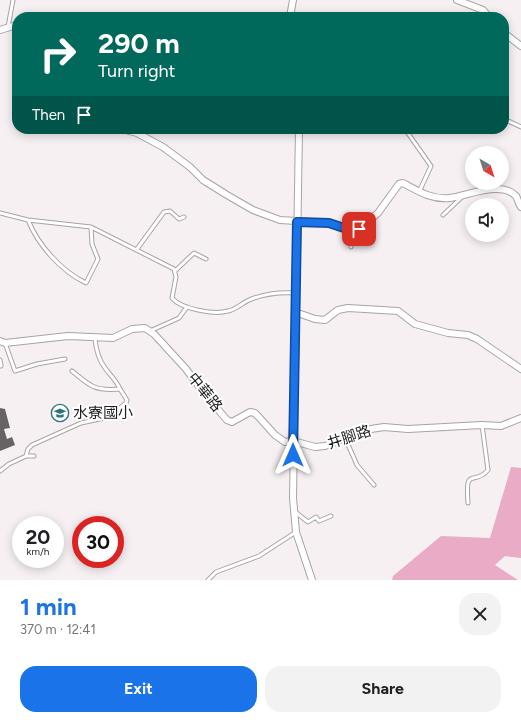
<!DOCTYPE html>
<html lang="en">
<head>
<meta charset="utf-8">
<style>
	body { margin:0; font-family:Figtree,"Noto Sans TC",sans-serif; background:#f2f2f2; color:#202124; height:100vh; display:flex; flex-direction:column; font-size:15px; white-space:nowrap }
	* { box-sizing:border-box; margin:0 }
	p { font-size:13px; color:#757577 }
	.icon { flex:none; width:22px; height:22px; fill:none; stroke:currentColor; stroke-width:2; stroke-linecap:round; stroke-linejoin:round }
	.map { position:relative; height:580px; overflow:hidden }
	.details { display:flex; flex-direction:column; background:#fff; flex:1 }
	.details>* { flex:none }
	.guide { position:absolute; left:12px; top:12px; width:497px; height:122px; border-radius:16px; box-shadow:0 2px 10px #0003; background:#00695c; color:#fff; overflow:hidden }
	.needle { width:26px; rotate:141deg }
	.fabs { position:absolute; left:465px; top:146px; display:grid; gap:8px }
	.fabs a { display:grid; place-items:center; width:44px; height:44px; border-radius:50%; background:#fff; box-shadow:0 2px 10px #0003; font-size:20px }
	.speed { position:absolute; left:12px; top:516px; display:flex; gap:8px; font-size:20px; font-weight:700; text-align:center }
	.speed>* { display:grid; place-content:center; width:52px; height:52px; border-radius:50%; background:#fff; box-shadow:0 2px 10px #0003; line-height:1 }
	.speed small { font-size:10px; font-weight:400 }
	.speed .limit { border:6px solid #d22; background:#fff; color:#111 }
	.pin { position:absolute; display:grid; place-items:center; width:34px; height:34px; color:#fff; margin:-17px; border-radius:8px; box-shadow:0 2px 6px #0006 }
	.me { position:absolute; width:44px; margin:-22px; rotate:0deg; stroke-linejoin:round; filter:drop-shadow(0 0 3px #0008) }
	.turn { display:flex; align-items:center; gap:14px; height:84px; padding:0 20px; font-size:18px }
	.turn .icon { width:52px; height:52px; stroke-width:2.5 }
	.turn b { display:block; font-size:28px; line-height:34px }
	.then { display:flex; align-items:center; height:38px; padding:0 20px; background:#0003; gap:8px; font-size:15px }
	.round { display:grid; place-items:center; flex:none; width:42px; height:42px; border-radius:16px; background:#f2f2f2 }
	.summary { display:flex; align-items:center; justify-content:space-between; height:68px; padding:0 20px }
	h1 { font-size:24px; font-weight:700; line-height:30px; color:#1a73e8 }
	.action { display:flex; gap:8px; margin-top:auto; padding:8px 20px }
	.action a { flex:1; height:46px; border-radius:16px; background:#1a73e8; color:#fff; font-size:16px; font-weight:700; line-height:46px; text-align:center }
	.action a+a { background:#f2f2f2; color:#202124 }
	.map>svg:first-child { display:block }
	.green { fill:#eaabc7 }
	.building { fill:#676264 }
	.lines { fill:none; stroke-linecap:round; stroke-linejoin:round }
	.service-casing { stroke:#a9a3a6; stroke-width:5 }
	.minor-casing { stroke:#a9a3a6; stroke-width:8 }
	.service { stroke:#fff; stroke-width:3 }
	.minor { stroke:#fff; stroke-width:6 }
	.route-casing { stroke:#114b97; stroke-width:10 }
	.route { stroke:#1a73e8; stroke-width:7 }
	.labels { text-anchor:middle; stroke-width:4; stroke-linejoin:round; paint-order:stroke }
	.street-label { font-size:15px; fill:#1e1c1d; stroke:#fff }
	.poi-label { font-size:15px; fill:#1e1c1d; stroke:#fff; text-anchor:start }
</style>
</head>
<body>
<div class="map">
<svg width="521" height="580" viewBox="0 0 521 580">
	<rect width="100%" height="100%" fill="#f6f0f2"/>
	<path class="green" d="M511,467L521,468V558L505,556L495,565L518,580H392L393,576L441,536L490,538Z"/>
	<path class="building" d="M0,408L5,409L10,428L4,429L7,439L12,437L15,445L0,451Z"/>
	<g class="lines">
		<defs>
			<path id="service" d="M8,27L13,0
				M504,119L521,127
				M405,129L431,166L419,192
				M0,213L28,220L91,227L174,269L176,277L172,298C181,309 214,315 228,311C235,310 240,305 247,301C262,294 279,292 296,293
				M443,215L462,197
				M28,220C38,245 61,271 86,283L98,259L92,244L91,227
				M345,230L353,239L351,247
				M137,249L164,212L170,211L179,219L184,217
				M175,271L194,253L206,259
				M150,331L179,318L187,307
				M95,339C96,349 99,360 105,368C111,376 116,380 120,389
				M5,343L15,371L37,364L65,359
				M0,360L1,366
				M346,440L357,465L374,485
				M34,456H26L28,449L32,445L81,423L109,417L126,403L127,400L120,389C95,391 91,387 72,371
				M0,471L9,464L26,456
				M468,503C465,464 474,487 488,470L482,425
				M294,511L308,522L316,517L319,521L331,516
				M208,580L216,572L259,556L296,532"/>
			<path id="minor" d="M457,0L483,10L489,17
				M290,17L293,0
				M0,30L17,25
				M504,33L521,46
				M122,129L137,133L163,147L190,167L203,180L227,195L253,210L280,220L329,223L353,231L359,229L378,213L399,184L403,183C418,191 432,200 450,198C467,196 501,180 516,196C518,199 518,203 521,207
				M299,129L293,498L296,532L312,580
				M295,312L315,319L325,320L338,310L348,308L398,311L415,324L448,333L468,335L477,339L521,369
				M0,341L5,343L68,336L113,338L132,329L145,328L154,334L186,369L204,393L227,420L232,422L250,412L255,413L275,435L285,442L293,441L315,447L325,446L371,429L384,427L408,429L482,425L501,426L521,418"/>
		</defs>
		<use href="#service" class="service-casing"/>
		<use href="#minor" class="minor-casing"/>
		<use href="#service" class="service"/>
		<use href="#minor" class="minor"/>
	</g>
	<g class="lines">
		<defs>
			<path id="route" d="M293,455L297,222L329,223L353,231L359,229"/>
		</defs>
		<use href="#route" class="route-casing"/>
		<use href="#route" class="route"/>
	</g>
	<defs>
		<symbol id="school-ring" viewBox="-11 -11 22 22"><circle r="9.5" fill="#fff" stroke="#2c767a" stroke-width="1.5"/><path d="M0-5L7-2L0 1L-7-2ZM-4 1L0 2.5L4 1V4Q0 6-4 4Z" fill="#2c767a"/></symbol>
	</defs>
	<g fill-rule="evenodd">
		<use href="#school-ring" x="50" y="403" width="20" height="20"/>
	</g>
	<g class="labels">
		<g class="street-label">
			<text transform="translate(205 392) rotate(51)" y="5">中華路</text>
			<text transform="translate(349 437) rotate(-18)" y="5">井腳路</text>
		</g>
		<g class="poi-label">
			<text x="73" y="418">水寮國小</text>
		</g>
	</g>
</svg>
<div class="fabs">
<a><svg class="needle" viewBox="-14 -14 28 28"><path d="M0-13l5 13h-10z" fill="#e53935"/><path d="M0 13l5-13h-10z" fill="#757577"/></svg></a>
<a><svg class="icon" aria-label="sound" viewBox="0 0 24 24"><path d="M4 9h4l5-4v14l-5-4H4zM17 9q2 3 0 6"/></svg></a>
</div>
<div class="speed"><div>20<small>km/h</small></div><div class="limit">30</div></div>
<div class="pin" style="left:359px;top:229px;background:#d93025"><svg class="icon" aria-label="arrive" viewBox="0 0 24 24"><path d="M6 21V4h12l-3 4 3 4H6"/></svg></div>
<svg class="me" style="left:293px;top:455px" viewBox="-20 -20 40 40"><path d="M0-17L14 15 0 8-14 15z" fill="#1a73e8" stroke="#fff" stroke-width="4"/></svg>
<div class="guide">
<div class="turn"><svg class="icon" aria-label="right" viewBox="0 0 24 24"><path d="M7 20v-9h11M14 6l5 5-5 5"/></svg><div><b>290 m</b>Turn right</div></div>
<div class="then">Then<svg class="icon" aria-label="arrive" viewBox="0 0 24 24"><path d="M6 21V4h12l-3 4 3 4H6"/></svg></div>
</div>
</div>
<section class="details">
<div class="summary"><div><h1>1 min</h1><p>370 m · 12:41</p></div><a class="round"><svg class="icon" aria-label="close" viewBox="0 0 24 24"><path d="M6 6l12 12M18 6L6 18"/></svg></a></div>
<div class="action"><a>Exit</a><a>Share</a></div>
</section>
</body>
</html>
